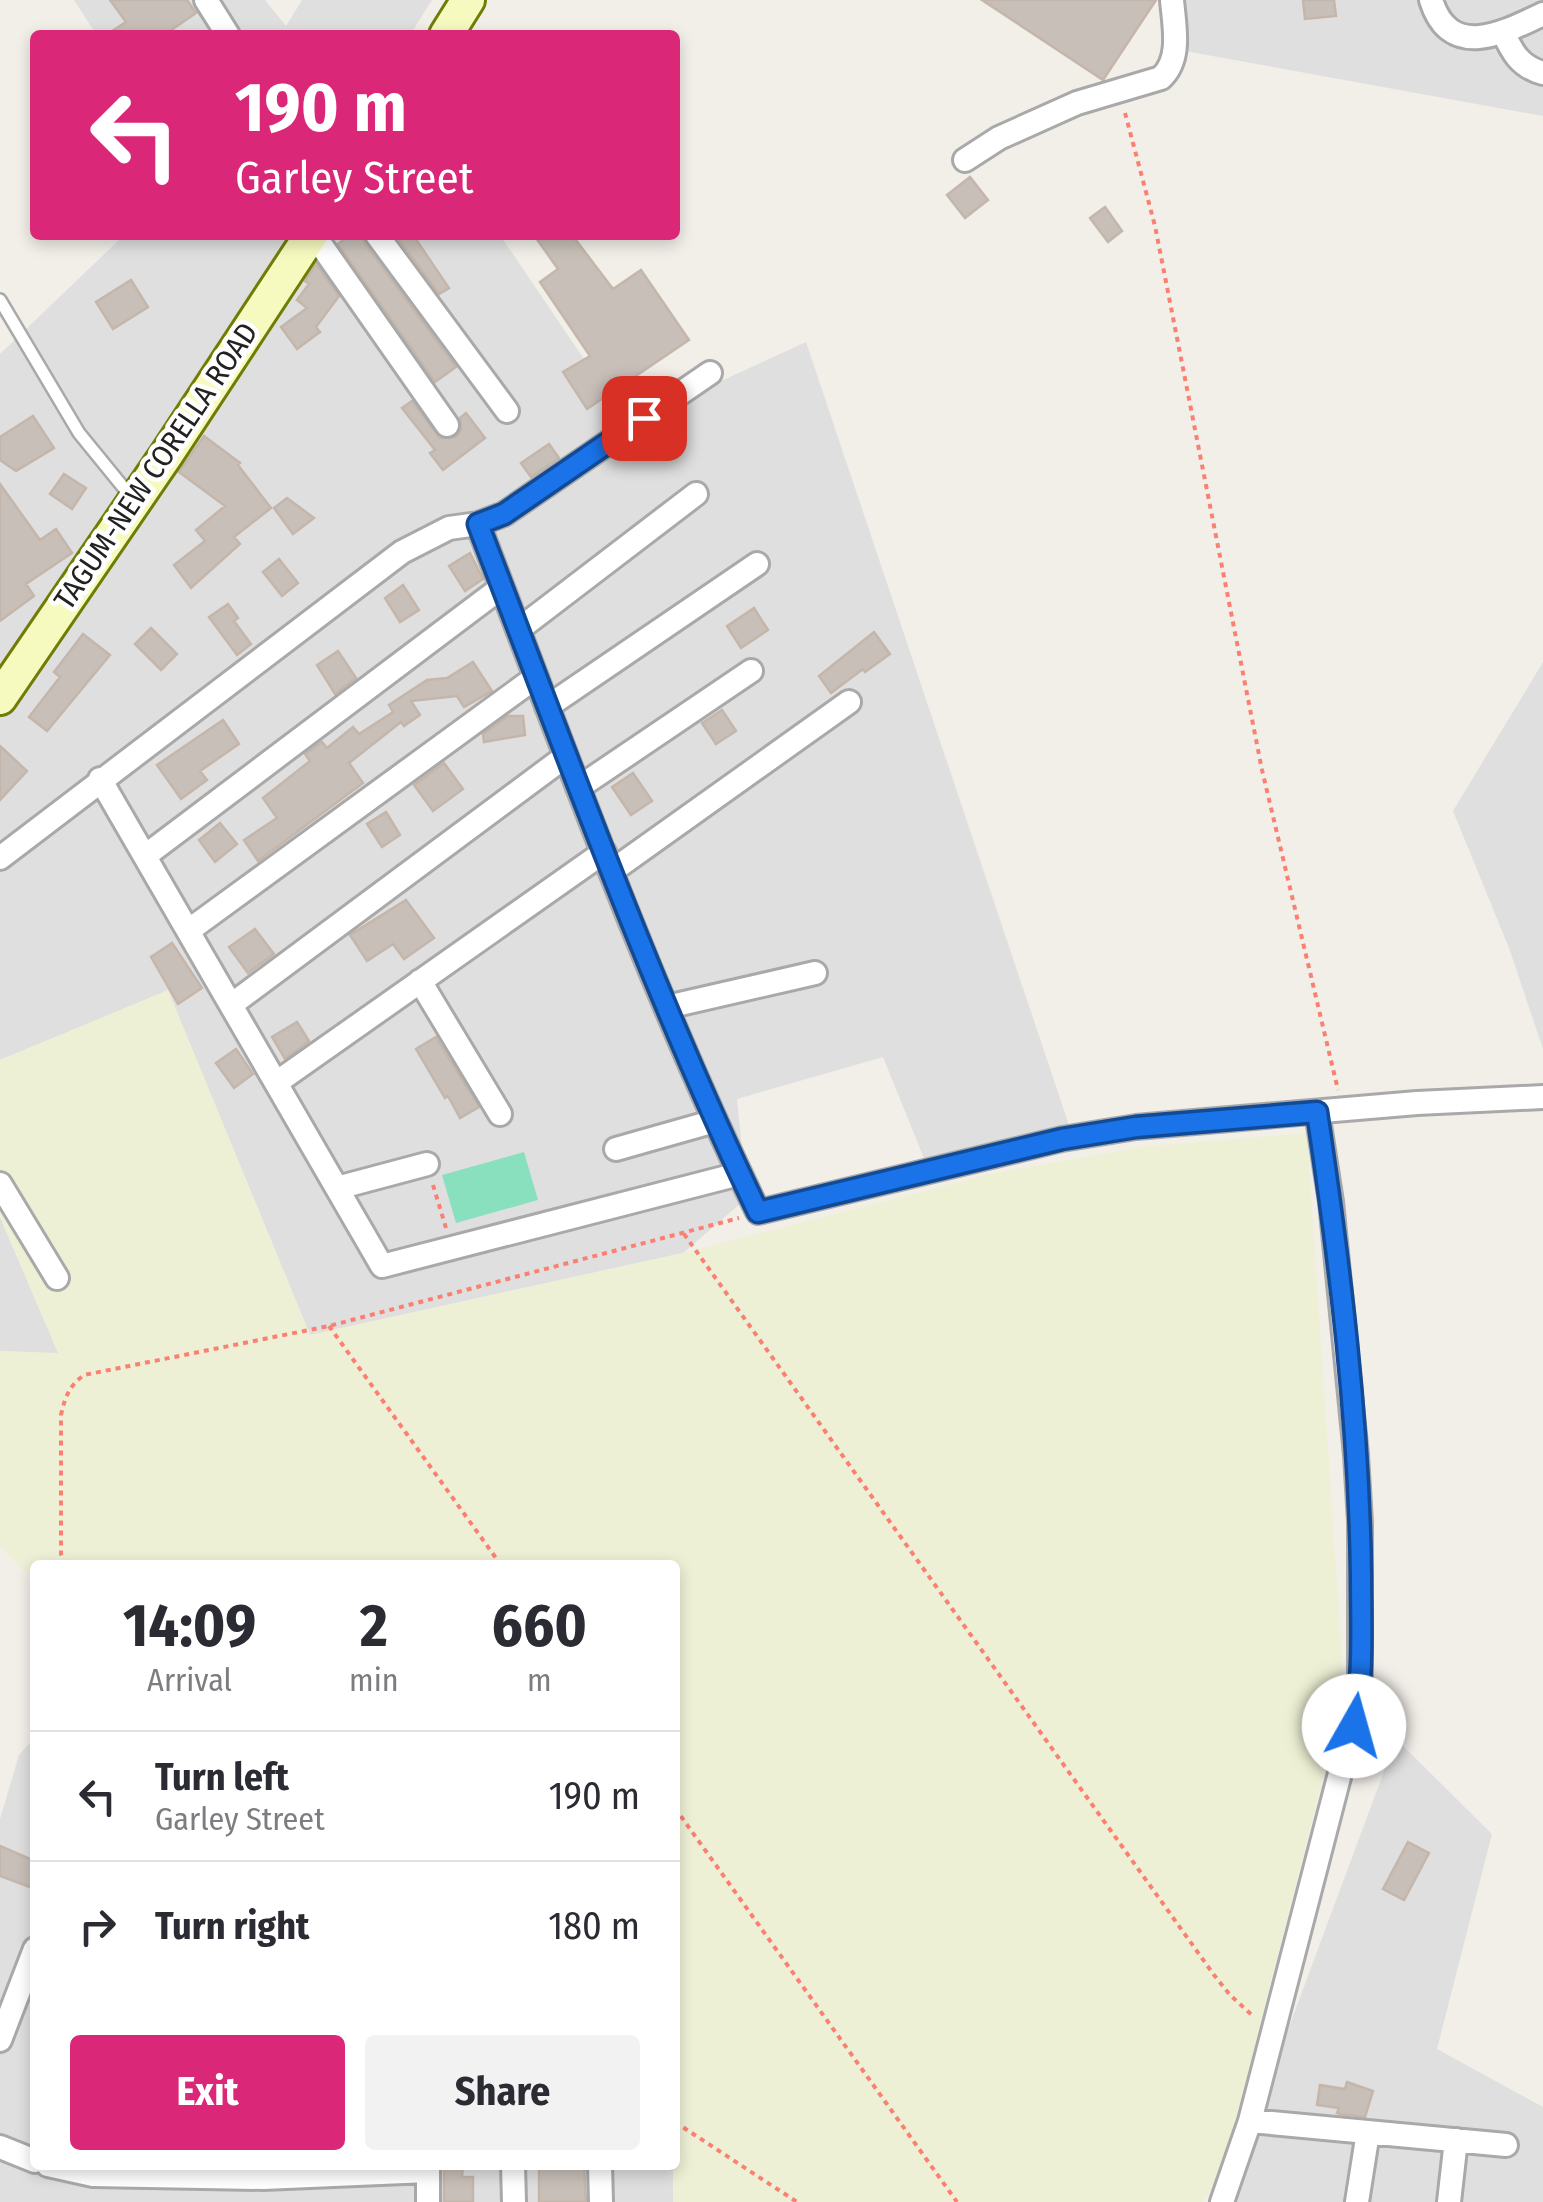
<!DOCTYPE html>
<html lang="en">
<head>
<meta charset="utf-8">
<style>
	body { margin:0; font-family:"Fira Sans Condensed",sans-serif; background:#f2f2f3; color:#2b2b33; height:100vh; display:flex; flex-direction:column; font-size:38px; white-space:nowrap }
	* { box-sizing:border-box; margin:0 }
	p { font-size:32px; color:#7c7c81 }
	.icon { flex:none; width:55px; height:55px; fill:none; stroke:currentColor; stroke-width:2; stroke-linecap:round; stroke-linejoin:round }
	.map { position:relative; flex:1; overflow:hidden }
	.details { position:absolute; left:30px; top:1560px; width:650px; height:610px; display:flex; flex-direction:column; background:#fff; border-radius:10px; box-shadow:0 5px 15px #0003 }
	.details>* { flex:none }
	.top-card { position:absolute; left:30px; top:30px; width:650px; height:210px; border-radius:10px; box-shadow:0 5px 15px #0003; background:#db2777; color:#fff; overflow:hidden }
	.pin { position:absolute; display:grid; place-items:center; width:85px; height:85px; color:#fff; margin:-42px; border-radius:20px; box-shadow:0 5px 15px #0006 }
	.me { position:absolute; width:110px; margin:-55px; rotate:7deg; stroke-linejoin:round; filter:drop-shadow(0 0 8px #0008) }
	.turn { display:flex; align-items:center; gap:35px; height:210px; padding:0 40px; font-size:45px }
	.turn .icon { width:130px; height:130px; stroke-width:2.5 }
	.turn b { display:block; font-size:70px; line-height:85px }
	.eta { display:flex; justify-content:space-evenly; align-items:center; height:170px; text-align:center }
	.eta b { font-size:60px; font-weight:700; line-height:70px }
	.cta { display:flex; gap:20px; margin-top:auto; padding:20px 40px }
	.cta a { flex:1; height:115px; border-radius:10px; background:#db2777; color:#fff; font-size:40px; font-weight:700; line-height:115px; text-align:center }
	.cta a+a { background:#f2f2f3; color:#2b2b33 }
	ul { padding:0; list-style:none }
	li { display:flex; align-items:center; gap:30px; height:130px; padding:0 40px; border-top:2px solid #e1e1e2 }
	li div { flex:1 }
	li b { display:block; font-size:38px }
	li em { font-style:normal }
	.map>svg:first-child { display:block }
	.residential { fill:#e0dfdf }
	.farmland { fill:#eef0d5 }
	.pitch { fill:#88e0be }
	.building { fill:#c7bfb8; stroke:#c4b6ab; stroke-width:2.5 }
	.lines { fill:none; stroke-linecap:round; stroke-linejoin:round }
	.service-casing { stroke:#a9a9a9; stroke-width:16 }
	.minor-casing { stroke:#a9a9a9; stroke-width:28 }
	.secondary-casing { stroke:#707d05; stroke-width:38 }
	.path { stroke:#fa8072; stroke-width:4; stroke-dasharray:5 5; stroke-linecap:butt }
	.service { stroke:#fff; stroke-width:11 }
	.minor { stroke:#fff; stroke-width:22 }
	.secondary { stroke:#f7fabf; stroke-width:32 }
	.route-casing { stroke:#114b97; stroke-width:25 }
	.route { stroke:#1a73e8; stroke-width:18 }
	.labels { text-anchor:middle; stroke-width:9; stroke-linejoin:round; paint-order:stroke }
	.street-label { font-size:30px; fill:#222; stroke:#fff }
</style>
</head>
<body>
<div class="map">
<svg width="1543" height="2202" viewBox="0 0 1543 2202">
	<rect width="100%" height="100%" fill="#f2efe9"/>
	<path class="residential" d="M74,0H265L286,26L302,0H432L410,35H90L94,31Z
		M1167,0H1543V116L1168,48Z
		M120,235H500L628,424L806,342L1076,1146L932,1178L883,1057L737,1099L747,1198L683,1253L310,1335L168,991L0,1060V354L121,238Z
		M1543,662V1049L1509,948L1453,811Z
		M0,1217L59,1354L0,1351Z
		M35,1737V2165H674L673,2202H0V1819L19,1755Z
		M1396,1739L1492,1834L1437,2049L1543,2107V2202H1224Z"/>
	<path class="farmland" d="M168,990L310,1335L683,1253L998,1172L1148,1146L1307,1133L1342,1659L1336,1725L1232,2135L1215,2185L1202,2202H673L675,1565H35V1582L0,1546V1351L58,1353L0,1217V1060Z"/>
	<path class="pitch" d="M524,1152L538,1200L456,1223L442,1175Z"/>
	<path class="building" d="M110,0H187L196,13L164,35H106L126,22Z
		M982,0H1156L1103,80Z
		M1303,0H1334L1336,16L1305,19Z
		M970,177L988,200L965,218L947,195Z
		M1105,207L1122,231L1108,242L1090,218Z
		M350,235H362L365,244L456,367L435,382L338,244Z
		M396,235H413L449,288L439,294Z
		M534,235H572L613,289L641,270L689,340L587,409L563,372L590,356L540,282L558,269Z
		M316,264L339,296L316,327L320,332L297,349L281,327L307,308L297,300L309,284L305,281Z
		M131,280L148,307L113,329L96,302Z
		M412,401L440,438L456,437L461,430L460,418L466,413L485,438L443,470L430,453L435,450L402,408Z
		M33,416L54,448L16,471L0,460V437Z
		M204,436L240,463L238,465L271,508L234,537L240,544L191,588L174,565L205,541L196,530L225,506L179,472Z
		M549,444L559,458L531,477L521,463Z
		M64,474L86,488L72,509L50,494Z
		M0,484L40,540L56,529L72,553L26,584L34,596L0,621Z
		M287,498L314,518L293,534L274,508Z
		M470,553L483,579L465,591L449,566Z
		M279,559L298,583L282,596L263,572Z
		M403,585L419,610L400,622L385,598Z
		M228,604L238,618L234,621L251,644L237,655L209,617Z
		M754,608L768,630L741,648L727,626Z
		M151,628L177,654L161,670L135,644Z
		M874,632L890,654L865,672L863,669L831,693L819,676Z
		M83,634L110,655L47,731L29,717L60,677L54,672Z
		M338,651L356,678L335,694L317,665Z
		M473,662L492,691L464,707L457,696L411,701L420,715L404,726L401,722L349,763L363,783L258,861L244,840L277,818L263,798L310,761L305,754L322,742L327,748L353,727L359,734L393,712L389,705L427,680L447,678Z
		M722,710L736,731L716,744L702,723Z
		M508,716H523L525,735L484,742L483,734Z
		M223,720L239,744L200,771L207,780L181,799L157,765Z
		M0,746L27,771L0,800Z
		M444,763L463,789L433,811L414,785Z
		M633,773L652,801L631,815L612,787Z
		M386,812L400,835L382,847L367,824Z
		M220,823L237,844L215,862L199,840Z
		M406,900L434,938L404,959L393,944L367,961L350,935Z
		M255,929L274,954L248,973L229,947Z
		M172,943L202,988L178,1004L151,957Z
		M297,1022L309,1041L285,1059L272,1037Z
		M436,1037L479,1107L460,1118L448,1096L445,1098L416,1049Z
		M236,1049L253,1074L234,1088L216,1063Z
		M1408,1842L1429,1853L1404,1900L1383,1889Z
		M0,1846L35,1861V1889L0,1876Z
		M1347,2082L1373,2091L1365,2117L1340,2114L1337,2113L1339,2108L1317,2105L1320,2085L1345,2089Z
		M444,2165H463L462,2177H473V2202H444Z
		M539,2165H584L586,2202H539Z"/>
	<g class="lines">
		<defs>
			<path id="service" d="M0,300L79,433L132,498"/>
			<path id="minor" d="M206,0L228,35
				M1431,0C1450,61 1503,33 1543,14
				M1503,32C1512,52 1520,67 1543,73
				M965,160L999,138L1077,103L1161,78C1182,59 1174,25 1172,0
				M314,235L447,425
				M377,235L507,411
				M478,524C566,755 650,989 758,1212L1062,1139L1136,1127L1417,1103L1543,1097
				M518,630L696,494
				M547,707L757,564
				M100,779L382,1266L739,1174
				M578,788L751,671
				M145,856L502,587
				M0,858L402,552L449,528L478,524L504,514L710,373
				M612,871L849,702
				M188,931L536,677
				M420,981L500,1114
				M231,1005L566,756
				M667,1007L815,973
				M276,1083L604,852
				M616,1149L715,1121
				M0,1184L57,1278
				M337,1188L427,1164
				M0,2040L35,1949
				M1250,2121L1506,2145
				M0,2147L35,2161
				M48,2165L93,2175L263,2178L428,2171
				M428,2165V2202
				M513,2165L514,2202
				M600,2165L601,2202
				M1222,2202L1250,2121L1360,1696V1522L1356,1455L1331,1202L1317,1112
				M1357,2202L1368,2132
				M1449,2202L1456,2140"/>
			<path id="secondary" d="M446,35L468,0
				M0,698L167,454L311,235"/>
		</defs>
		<use href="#service" class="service-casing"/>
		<use href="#minor" class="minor-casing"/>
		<use href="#secondary" class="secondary-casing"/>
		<path class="path" d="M1125,113L1155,226L1262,770L1338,1090
			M433,1185L446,1228
			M684,1234L1214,1975L1230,1995L1253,2016
			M329,1326L501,1565
			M64,1565L61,1554V1415C65,1397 69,1386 84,1375L329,1326L739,1218
			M675,1808L957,2202
			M675,2122L797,2202"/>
		<use href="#service" class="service"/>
		<use href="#minor" class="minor"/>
		<use href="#secondary" class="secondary"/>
	</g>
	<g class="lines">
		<defs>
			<path id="route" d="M644,418L504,514L478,524C567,755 651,989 758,1212L1062,1139L1136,1127L1317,1112C1340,1265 1359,1420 1361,1575C1361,1625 1364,1677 1354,1726"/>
		</defs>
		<use href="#route" class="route-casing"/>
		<use href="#route" class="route"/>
	</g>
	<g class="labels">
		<g class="street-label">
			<text transform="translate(156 466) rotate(-56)" y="10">TAGUM-NEW CORELLA ROAD</text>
		</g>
	</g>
</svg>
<div class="pin" style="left:644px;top:418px;background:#d93025"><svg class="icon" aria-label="arrive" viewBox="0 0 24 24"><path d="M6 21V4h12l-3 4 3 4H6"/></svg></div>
<svg class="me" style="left:1354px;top:1726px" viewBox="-20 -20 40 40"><circle r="19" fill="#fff"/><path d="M0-13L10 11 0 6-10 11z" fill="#1a73e8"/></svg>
<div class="top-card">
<div class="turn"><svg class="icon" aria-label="left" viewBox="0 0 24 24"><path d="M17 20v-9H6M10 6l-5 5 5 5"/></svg><div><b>190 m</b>Garley Street</div></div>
</div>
<section class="details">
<div class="eta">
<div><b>14:09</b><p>Arrival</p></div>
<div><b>2</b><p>min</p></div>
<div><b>660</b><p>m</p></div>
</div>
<ul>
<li><svg class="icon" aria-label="left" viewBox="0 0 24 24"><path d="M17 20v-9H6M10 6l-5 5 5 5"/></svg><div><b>Turn left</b><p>Garley Street</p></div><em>190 m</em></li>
<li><svg class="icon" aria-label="right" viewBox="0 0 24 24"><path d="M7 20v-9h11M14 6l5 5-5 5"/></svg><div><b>Turn right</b></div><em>180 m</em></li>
</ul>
<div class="cta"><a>Exit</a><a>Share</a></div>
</section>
</div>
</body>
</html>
